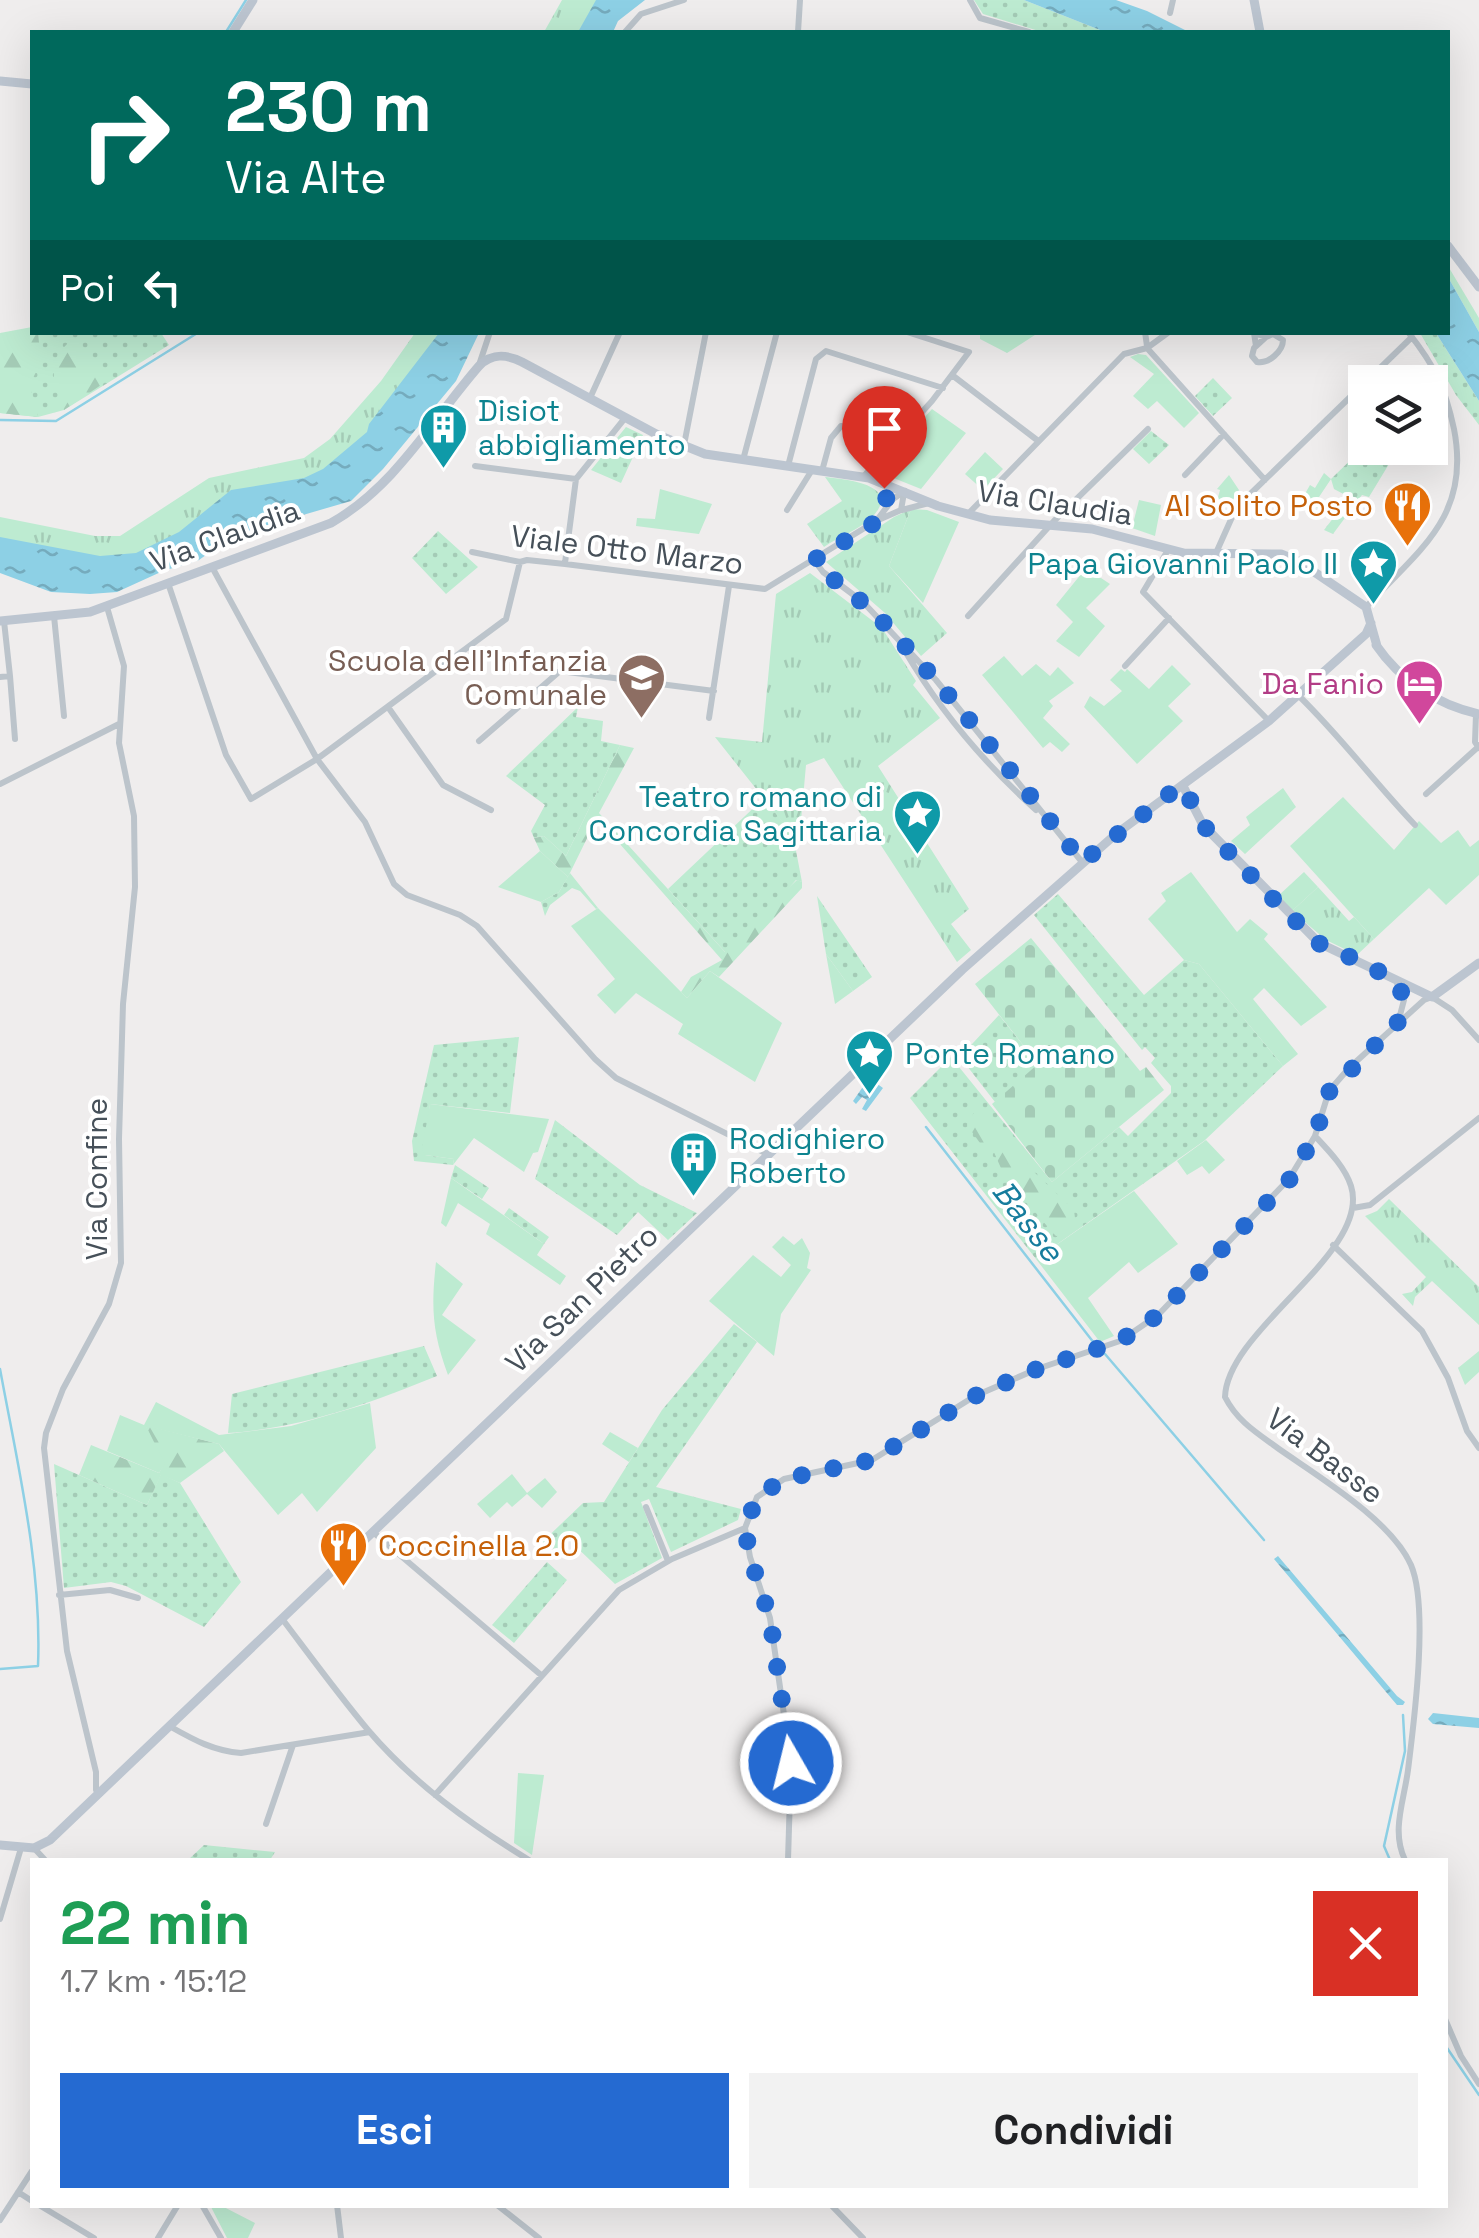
<!DOCTYPE html>
<html lang="it">
<head>
<meta charset="utf-8">
<style>
	body { margin:0; font-family:"Space Grotesk",sans-serif; background:#f2f2f2; color:#202124; height:100vh; display:flex; flex-direction:column; font-size:38px; white-space:nowrap }
	* { box-sizing:border-box; margin:0 }
	p { font-size:32px; color:#757577 }
	.icon { flex:none; width:55px; height:55px; fill:none; stroke:currentColor; stroke-width:2; stroke-linecap:round; stroke-linejoin:round }
	.map { position:relative; flex:1; overflow:hidden }
	.side { position:absolute; left:30px; top:1858px; width:1418px; height:350px; display:flex; flex-direction:column; background:#fff; border-radius:0px; box-shadow:0 10px 40px #0002 }
	.side>* { flex:none }
	.top-card { position:absolute; left:30px; top:30px; width:1420px; height:305px; border-radius:0px; box-shadow:0 10px 40px #0002; background:#00695c; color:#fff; overflow:hidden }
	.buttons { position:absolute; left:1348px; top:365px; display:grid; gap:20px }
	.buttons a { display:grid; place-items:center; width:100px; height:100px; border-radius:0px; background:#fff; box-shadow:0 10px 40px #0002; font-size:50px }
	.pin { position:absolute; display:grid; place-items:center; width:85px; height:85px; color:#fff; margin:-102px -42px; border-radius:50% 50% 50% 0; rotate:-45deg; box-shadow:0 0 10px #0007 }
	.pin .icon { rotate:45deg }
	.me { position:absolute; width:110px; margin:-55px; rotate:352deg; stroke-linejoin:round; filter:drop-shadow(0 0 8px #0008) }
	.turn { display:flex; align-items:center; gap:35px; height:210px; padding:0 30px; font-size:45px }
	.turn .icon { width:130px; height:130px; stroke-width:2.5 }
	.turn b { display:block; font-size:70px; line-height:85px }
	.then { display:flex; align-items:center; height:95px; padding:0 30px; background:#0003; gap:20px; font-size:38px }
	.round { display:grid; place-items:center; flex:none; width:105px; height:105px; border-radius:0px; background:#f2f2f2 }
	.head { display:flex; align-items:center; justify-content:space-between; height:170px; padding:0 30px }
	h1 { font-size:60px; font-weight:700; line-height:75px; color:#1e9e55 }
	.primary-button { display:flex; gap:20px; margin-top:auto; padding:20px 30px }
	.primary-button a { flex:1; height:115px; border-radius:0px; background:#256ad1; color:#fff; font-size:40px; font-weight:700; line-height:115px; text-align:center }
	.primary-button a+a { background:#f2f2f2; color:#202124 }
	.map>svg:first-child { display:block }
	.grass { fill:url(#grass-dots) }
	.forest { fill:url(#forest-firs) }
	.cemetery { fill:url(#cemetery-stones) }
	.park { fill:url(#park-tufts) }
	.garden { fill:#bdebd1 }
	.water { fill:url(#water-ripples) }
	.lines { fill:none; stroke-linecap:round; stroke-linejoin:round }
	.stream { stroke:#8dd0e5; stroke-width:2.5 }
	.street { stroke:#bcc4cb; stroke-width:6 }
	.secondary { stroke:#bcc5d0; stroke-width:9 }
	.route { stroke:#256ad1; stroke-width:18; stroke-dasharray:0 32.4 }
	.labels { text-anchor:middle; stroke-width:8; stroke-linejoin:round; paint-order:stroke }
	.culture-label { font-size:30px; fill:#0d838f; stroke:#fff; text-anchor:start }
	.street-label { font-size:30px; fill:#465059; stroke:#fff }
	.food-label { font-size:30px; fill:#c56008; stroke:#fff; text-anchor:end }
	.education-label { font-size:30px; fill:#785e54; stroke:#fff; text-anchor:end }
	.hotel-label { font-size:30px; fill:#b23c85; stroke:#fff; text-anchor:end }
	.water-label { font-size:32px; font-style:italic; fill:#167c9d; stroke:#fff }
</style>
</head>
<body>
<div class="map">
<svg width="1479" height="2238" viewBox="0 0 1479 2238">
	<defs>
		<pattern id="grass-dots" width="8" height="8" patternUnits="userSpaceOnUse" patternTransform="scale(2.5)"><rect width="8" height="8" fill="#bdebd1"/><path d="M2 2h.1M6 6h.1" fill="none" stroke="#a4cbb6" stroke-width="1.8" stroke-linecap="round"/></pattern>
		<pattern id="forest-firs" width="22" height="20" patternUnits="userSpaceOnUse" patternTransform="scale(2.5)"><rect width="22" height="20" fill="#bdebd1"/><path d="M5 1l3.5 6h-7zM16 11l3.5 6h-7z" fill="#a4cbb6"/></pattern>
		<pattern id="cemetery-stones" width="16" height="16" patternUnits="userSpaceOnUse" patternTransform="scale(2.5)"><rect width="16" height="16" fill="#bdebd1"/><path d="M2 7V4a2 2 0 0 1 4 0v3zM10 15v-3a2 2 0 0 1 4 0v3z" fill="#a4cbb6"/></pattern>
		<pattern id="park-tufts" width="24" height="20" patternUnits="userSpaceOnUse" patternTransform="scale(2.5)"><rect width="24" height="20" fill="#bdebd1"/><path d="M3 7l-1-3M5 7V3M7 7l1-3M15 17l-1-3M17 17v-4M19 17l1-3" fill="none" stroke="#a4cbb6"/></pattern>
		<pattern id="water-ripples" width="26" height="14" patternUnits="userSpaceOnUse" patternTransform="scale(2.5)"><rect width="26" height="14" fill="#8dd0e5"/><path d="M2 4q2-2 4 0t4 0M15 11q2-2 4 0t4 0" fill="none" stroke="#75abbd"/></pattern>
	</defs>
	<rect width="100%" height="100%" fill="#efeded"/>
	<path class="grass" d="M974,0H1024L1105,32H1042L983,14Z
		M0,333H161L169,345L64,410L38,417L0,413Z
		M1420,333H1436L1479,401V425L1456,395Z
		M1213,378L1232,398L1213,416L1195,396Z
		M626,427L643,435L621,483L591,470Z
		M1151,431L1169,445L1149,464L1133,449Z
		M1365,446L1383,448L1389,464L1369,497L1362,495L1333,534L1324,530L1334,517H1338L1351,498L1334,489L1331,479Z
		M438,531L478,567L446,594L412,558Z
		M578,707L576,717L603,721L601,741L620,745L566,856L544,836L534,838L531,831L545,805L506,776Z
		M764,798L793,835L802,882L796,880L753,929L726,953L668,889Z
		M570,873L598,908L596,909L580,891L572,888L550,905L545,916L541,902L559,892Z
		M1058,894L1144,995L1184,960L1199,964L1283,1066L1204,1141L1036,1259L910,1098L951,1057L1052,1182L1119,1127L1128,1136L1171,1093V1086L1151,1063L1155,1058L1145,1047L1142,1050L1034,915Z
		M817,896L872,977L853,991L826,954Z
		M999,1015L1039,1065L995,1102L960,1057Z
		M519,1037L510,1113L430,1104L425,1155L454,1159L453,1165L414,1161L412,1141L434,1045Z
		M555,1120L640,1185L697,1213L668,1240L638,1212L617,1235L535,1179Z
		M455,1165L489,1188L482,1199L451,1178Z
		M509,1208L549,1237L544,1244L504,1215Z
		M734,1324L757,1342L656,1487L741,1509L738,1520L671,1552L649,1499L641,1502L662,1558L615,1584L568,1539L558,1549L537,1547L583,1503L604,1502L662,1410Z
		M424,1346L437,1376C368,1404 302,1428 228,1433L232,1394Z
		M54,1464L147,1505L161,1474L180,1483L241,1582L204,1627L126,1586L111,1582L64,1588Z
		M547,1562L567,1580L514,1643L492,1625Z
		M204,1845L275,1852L270,1860H188Z"/>
	<path class="forest" d="M32,327V332L38,333L41,362L33,378L31,390L38,417L0,413V333Z
		M72,340L78,341L104,383L64,410C53,383 45,360 72,340Z
		M620,745L634,748L599,813L725,952C752,929 770,904 797,880L802,882V888L719,977L710,971L687,998L681,992L691,977L722,960L597,818L568,877L540,851L534,838L544,836L566,856Z
		M977,1107L989,1113L1033,1171L1074,1210L1076,1226L1066,1235L1056,1236L1052,1232L1004,1175L993,1150H985L967,1125Z
		M145,1425L219,1444L224,1451L180,1483L161,1475L147,1505L79,1475L91,1445L159,1473L164,1464Z"/>
	<path class="cemetery" d="M1031,938L1140,1071L1146,1067L1164,1090L1052,1182L992,1104L1038,1064L975,984Z"/>
	<path class="park" d="M562,0H618L595,32H544Z
		M1448,266L1479,318V332L1448,277Z
		M415,333H457L386,444L224,524L178,562L0,563V517L95,536H120L209,478L304,458L330,439L381,381Z
		M825,477C843,479 903,484 873,516C861,529 838,537 824,547L807,524L842,501Z
		M911,509L889,566L947,633L921,656L885,613L826,562L894,517Z
		M810,573L882,628L916,681L913,685L940,718L878,766L969,909L951,924L971,950L957,962L824,758L806,765L799,843L715,737L762,742L776,594Z
		M1318,887L1349,921L1354,917L1374,939L1357,955L1326,940L1292,911Z
		M1389,1199L1479,1287V1325L1432,1281L1415,1297L1413,1306L1402,1294L1412,1292L1426,1277L1365,1216L1377,1211Z
		M1479,1351V1372L1465,1385L1458,1368Z"/>
	<path class="garden" d="M980,333V332L1038,333L1007,353L980,339Z
		M1138,354L1146,355L1199,413L1184,428L1157,401L1148,409L1133,396L1154,374L1130,357Z
		M932,409L966,433L921,489L876,471Z
		M985,452L1003,469L983,490L965,474Z
		M1324,473L1331,479L1319,497L1325,501L1319,509L1302,499L1310,485L1315,488Z
		M1229,475L1239,490L1229,506L1217,501L1220,490L1217,489Z
		M660,489L712,504L699,534L636,526L637,518L655,519Z
		M1139,500L1161,505L1155,536L1132,528Z
		M911,509L927,510L959,522L923,603L889,566Z
		M1086,568L1110,584L1086,608L1105,626L1079,657L1056,641L1073,622L1056,605Z
		M1004,656L1022,676L1036,664L1050,676L1058,667L1074,683L1049,701L1053,706L1043,718L1070,744L1062,752L1050,742L1043,748L982,675Z
		M1172,665L1191,684L1168,706L1183,721L1137,764L1084,707L1090,696L1104,706L1122,691L1110,680L1121,669L1125,672L1127,669L1149,689Z
		M1283,788L1296,807L1245,854L1231,841L1250,825L1246,817Z
		M1343,797L1394,850L1419,821L1441,843L1458,830L1470,847L1479,840V875L1446,905L1429,888L1374,939L1290,846Z
		M540,851L568,877L559,892L541,902L498,887Z
		M1191,872L1237,932L1250,919L1268,934L1264,939L1327,1007L1301,1026L1264,988L1253,999L1298,1054L1283,1066L1199,964L1184,960L1148,919L1166,901L1161,893Z
		M1304,872L1318,887L1292,911L1278,896Z
		M598,908L687,998L710,971L782,1023L755,1082L678,1034L683,1024L636,993L615,1014L597,995L615,979L571,926Z
		M826,954L853,991L835,1004Z
		M430,1104L549,1119L538,1152L533,1153L524,1172L474,1138L453,1165L454,1159L425,1155L422,1149Z
		M1206,1140L1225,1160L1209,1174L1202,1166L1187,1175L1177,1161Z
		M451,1178L544,1244L537,1255L566,1276L560,1285L486,1234L490,1224L458,1203L446,1227L441,1223Z
		M1134,1191L1178,1244L1138,1273L1129,1262L1088,1298L1114,1336L1100,1342L1036,1259Z
		M783,1236L794,1245L802,1238L810,1253L807,1268L811,1270L781,1314L774,1356L709,1301L753,1255L781,1277L791,1265L772,1247Z
		M436,1262L463,1284L442,1315L476,1340L448,1375C432,1332 431,1307 436,1262Z
		M156,1402L219,1435L291,1426L370,1403L376,1448L317,1512L302,1493L278,1515L219,1444L146,1426L165,1464L159,1473L107,1451L120,1415L144,1425Z
		M610,1432L638,1448L629,1462L602,1444Z
		M512,1474L527,1493L545,1478L557,1492L542,1508L527,1494L512,1507L507,1502L490,1518L477,1504Z
		M518,1773L544,1775L532,1855L514,1843Z
		M210,2205H220L255,2223L248,2238H227Z"/>
	<path class="water" d="M596,0H645L618,21L613,32H578Z
		M1024,0H1116L1147,11L1189,32H1105Z
		M1448,277L1479,332V401L1436,333L1448,332Z
		M439,333H479L456,381L383,469L351,501L234,535L199,560L163,571L117,592L90,594L51,592L0,573V537L100,556L136,553L179,532L231,490L304,478L323,469L367,432L369,424Z
		M869,1078L883,1088L866,1111L862,1109L867,1100L862,1097L856,1104L853,1101Z
		M1278,1556L1397,1696L1405,1702L1403,1705H1397L1274,1559Z
		M1433,1713L1479,1718V1728L1433,1724L1428,1719Z"/>
	<g class="lines">
		<path class="stream" d="M226,32L246,0
			M0,420L56,421L199,332
			M926,1127L1094,1343
			M1105,1354L1264,1540
			M0,1369C18,1467 42,1566 38,1666L0,1669
			M1390,1860L1384,1846L1405,1751L1403,1715
			M1445,2045L1479,2095"/>
		<path class="street" d="M970,0L980,18L1029,32
			M1170,13L1173,0
			M625,32L641,14L684,0
			M798,32L800,0
			M1145,332L1147,346
			M1256,346L1254,333L1266,337L1273,334L1283,340C1283,351 1269,364 1257,362L1252,356L1254,348L1266,337
			M1147,348L1265,480
			M479,365L490,332
			M952,375L1037,440
			M590,398L620,332
			M684,445L706,332
			M743,460L777,332
			M475,466L576,479
			M788,466L816,359L826,351L943,388
			M822,471L831,438L841,426L865,430L888,449
			M1185,475L1224,434
			M863,477L932,401L969,352L907,332
			M787,510L812,470
			M902,510L929,503
			M968,514L1124,354L1147,348L1169,332
			M877,520L893,499L905,491
			M1168,550L1143,592L1269,721
			M472,552L520,562L527,560L565,564L765,589L876,521L901,510L904,493
			M1216,553L1233,515L1243,501L1412,337
			M814,560L823,572L863,602L936,680L1082,862
			M565,563L576,479L625,418
			M212,567L317,759L365,822L394,884L407,895L460,915L477,926L595,1059L616,1078L769,1155
			M168,583L226,755L251,799L317,759L506,619L520,562
			M1366,607C1420,549 1471,516 1454,429C1445,387 1435,366 1408,332
			M54,616L64,716
			M968,616L1054,521L1148,429
			M905,651C940,711 984,763 1036,810
			M1125,666L1169,618
			M10,676L15,739
			M0,677L10,676L4,621
			M1299,696C1341,737 1375,783 1415,825
			M388,707L443,785L491,810
			M1476,714L1475,742L1479,748
			M709,718L729,586
			M479,741L560,671L714,691
			M0,784L119,724
			M1426,794L1477,748
			M1397,983L1404,1000L1399,1019
			M1315,1136C1328,1150 1345,1167 1351,1186C1372,1252 1227,1329 1225,1397C1237,1421 1257,1433 1279,1449C1319,1477 1391,1520 1411,1565C1429,1607 1414,1722 1408,1770C1404,1801 1391,1831 1405,1860
			M1353,1208L1370,1205L1479,1118
			M1333,1245L1422,1331L1448,1378L1467,1431L1479,1448
			M646,1507L668,1561
			M374,1533L541,1675
			M59,1595L110,1590L138,1598
			M283,1620C311,1657 338,1694 368,1730C413,1783 470,1824 529,1860
			M171,1727C194,1740 214,1751 241,1753L370,1732
			M100,1794L96,1790V1772L67,1651L44,1448L46,1433L63,1389L109,1304L121,1263L119,1139L123,1004L135,887L134,816L119,743L124,666L107,607
			M435,1795L619,1590L672,1559L745,1528
			M266,1824L293,1745
			M34,1848L45,1860
			M788,1860L791,1763L770,1618L750,1557L745,1528L757,1497L784,1479L872,1460L975,1396L1037,1369L1120,1341L1158,1315L1289,1179L1315,1136L1329,1091L1349,1068L1424,1000L1432,997L1452,1010L1479,1040
			M0,1919L21,1848
			M1445,2019L1461,2056L1479,2084
			M18,2192L32,2201
			M39,2205L94,2238
			M202,2205L221,2238
			M337,2205L341,2238
			M497,2205L539,2238
			M831,2205L863,2238
			M0,2220L32,2171
			M158,2238L178,2205"/>
		<path class="secondary" d="M1254,0L1260,32
			M233,32L253,0
			M0,81L32,84
			M1448,246L1479,287
			M0,621L90,612L331,523C395,487 432,420 479,366C492,353 506,354 522,362L658,435L705,454L869,478L938,506L990,520L1092,529L1184,553L1281,554L1298,561L1366,607L1377,646
			M1376,645C1400,680 1437,705 1479,714
			M1183,786L1203,825L1319,943L1432,997L1479,963
			M0,1845L34,1848L50,1840L962,970L1116,834L1269,721L1366,634L1371,623"/>
	</g>
	<g class="lines">
		<path class="route" d="M791,1763L770,1618L750,1557L745,1528L757,1497L784,1479L872,1460L975,1396L1037,1369L1120,1341L1158,1315L1290,1179L1315,1136L1329,1092L1400,1020L1404,1000L1398,983L1366,964L1320,944L1280,906L1203,825L1183,786L1177,788L1082,862C1018,780 954,697 882,621C861,598 833,583 814,560L876,522L888,506L884,488"/>
	</g>
	<defs>
		<symbol id="building-pin" viewBox="-11 -11 22 30"><path d="M0 17L-7.5 6A9.5 9.5 0 1 1 7.5 6Z" fill="#0f9aa8" stroke="#fff"/><path d="M-4-6H4V6H1V3H-1V6H-4ZM-2.5-4.3h1.7v1.8h-1.7ZM.8-4.3h1.7v1.8H.8ZM-2.5-1h1.7V.8h-1.7ZM.8-1h1.7V.8H.8Z" fill="#fff"/></symbol>
		<symbol id="restaurant-pin" viewBox="-11 -11 22 30"><path d="M0 17L-7.5 6A9.5 9.5 0 1 1 7.5 6Z" fill="#e8710a" stroke="#fff"/><path d="M-5-6h1v4h1v-4h1v4h1v-4h1v5L-1.5 .5V6h-2V.5L-5-1ZM5-6V6H3V1.5H1.5Q1.5-4 5-6Z" fill="#fff"/></symbol>
		<symbol id="sight-pin" viewBox="-11 -11 22 30"><path d="M0 17L-7.5 6A9.5 9.5 0 1 1 7.5 6Z" fill="#0f9aa8" stroke="#fff"/><path d="M0-6L1.8-2.2L6-1.7L2.9 1.2L3.7 5.4L0 3.3L-3.7 5.4L-2.9 1.2L-6-1.7L-1.8-2.2Z" fill="#fff"/></symbol>
		<symbol id="school-pin" viewBox="-11 -11 22 30"><path d="M0 17L-7.5 6A9.5 9.5 0 1 1 7.5 6Z" fill="#8d6e63" stroke="#fff"/><path d="M0-5L7-2L0 1L-7-2ZM-4 1L0 2.5L4 1V4Q0 6-4 4Z" fill="#fff"/></symbol>
		<symbol id="hotel-pin" viewBox="-11 -11 22 30"><path d="M0 17L-7.5 6A9.5 9.5 0 1 1 7.5 6Z" fill="#d1479c" stroke="#fff"/><path d="M-6-4.5h1.5V1H6V5H4.5V3h-9V5H-6ZM-4 0a1.8 1.8 0 1 1 3.6 0ZM.5 0V-2.5h3Q6-2.5 6 0Z" fill="#fff"/></symbol>
	</defs>
	<g fill-rule="evenodd">
		<use href="#building-pin" x="416" y="400" width="55" height="75"/>
		<use href="#restaurant-pin" x="1380" y="478" width="55" height="75"/>
		<use href="#sight-pin" x="1346" y="536" width="55" height="75"/>
		<use href="#school-pin" x="614" y="650" width="55" height="75"/>
		<use href="#hotel-pin" x="1392" y="656" width="55" height="75"/>
		<use href="#sight-pin" x="890" y="786" width="55" height="75"/>
		<use href="#sight-pin" x="842" y="1026" width="55" height="75"/>
		<use href="#building-pin" x="666" y="1128" width="55" height="75"/>
		<use href="#restaurant-pin" x="316" y="1518" width="55" height="75"/>
	</g>
	<g class="labels">
		<g class="culture-label">
			<text x="478" y="421">Disiot<tspan x="478" dy="34">abbigliamento</tspan></text>
			<text x="1338" y="574" text-anchor="end">Papa Giovanni Paolo II</text>
			<text x="882" y="807" text-anchor="end">Teatro romano di<tspan x="882" dy="34">Concordia Sagittaria</tspan></text>
			<text x="905" y="1064">Ponte Romano</text>
			<text x="729" y="1149">Rodighiero<tspan x="729" dy="34">Roberto</tspan></text>
		</g>
		<g class="street-label">
			<text transform="translate(1055 503) rotate(9)" y="10">Via Claudia</text>
			<text transform="translate(225 536) rotate(-20)" y="10">Via Claudia</text>
			<text transform="translate(627 550) rotate(7)" y="10">Viale Otto Marzo</text>
			<text transform="translate(97 1179) rotate(-90)" y="10">Via Confine</text>
			<text transform="translate(582 1299) rotate(-44)" y="10">Via San Pietro</text>
			<text transform="translate(1325 1456) rotate(37)" y="10">Via Basse</text>
		</g>
		<g class="food-label">
			<text x="1373" y="516">Al Solito Posto</text>
			<text x="378" y="1556" text-anchor="start">Coccinella 2.0</text>
		</g>
		<g class="education-label">
			<text x="607" y="671">Scuola dell'Infanzia<tspan x="607" dy="34">Comunale</tspan></text>
		</g>
		<g class="hotel-label">
			<text x="1384" y="694">Da Fanio</text>
		</g>
		<g class="water-label">
			<text transform="translate(1028 1221) rotate(52)" y="11">Basse</text>
		</g>
	</g>
</svg>
<div class="buttons">
<a><svg class="icon" aria-label="layers" viewBox="0 0 24 24"><path d="M12 4l9 5-9 5-9-5zM3 14l9 5 9-5"/></svg></a>
</div>
<div class="pin" style="left:884px;top:488px;background:#d93025"><svg class="icon" aria-label="arrive" viewBox="0 0 24 24"><path d="M6 21V4h12l-3 4 3 4H6"/></svg></div>
<svg class="me" style="left:791px;top:1763px" viewBox="-20 -20 40 40"><circle r="17" fill="#256ad1" stroke="#fff" stroke-width="3"/><path d="M0-11L8 9 0 5-8 9z" fill="#fff"/></svg>
<div class="top-card">
<div class="turn"><svg class="icon" aria-label="right" viewBox="0 0 24 24"><path d="M7 20v-9h11M14 6l5 5-5 5"/></svg><div><b>230 m</b>Via Alte</div></div>
<div class="then">Poi<svg class="icon" aria-label="left" viewBox="0 0 24 24"><path d="M17 20v-9H6M10 6l-5 5 5 5"/></svg></div>
</div>
<section class="side">
<div class="head"><div><h1>22 min</h1><p>1.7 km · 15:12</p></div><a class="round" style="background:#d93025;color:#fff"><svg class="icon" aria-label="close" viewBox="0 0 24 24"><path d="M6 6l12 12M18 6L6 18"/></svg></a></div>
<div class="primary-button"><a>Esci</a><a>Condividi</a></div>
</section>
</div>
</body>
</html>
